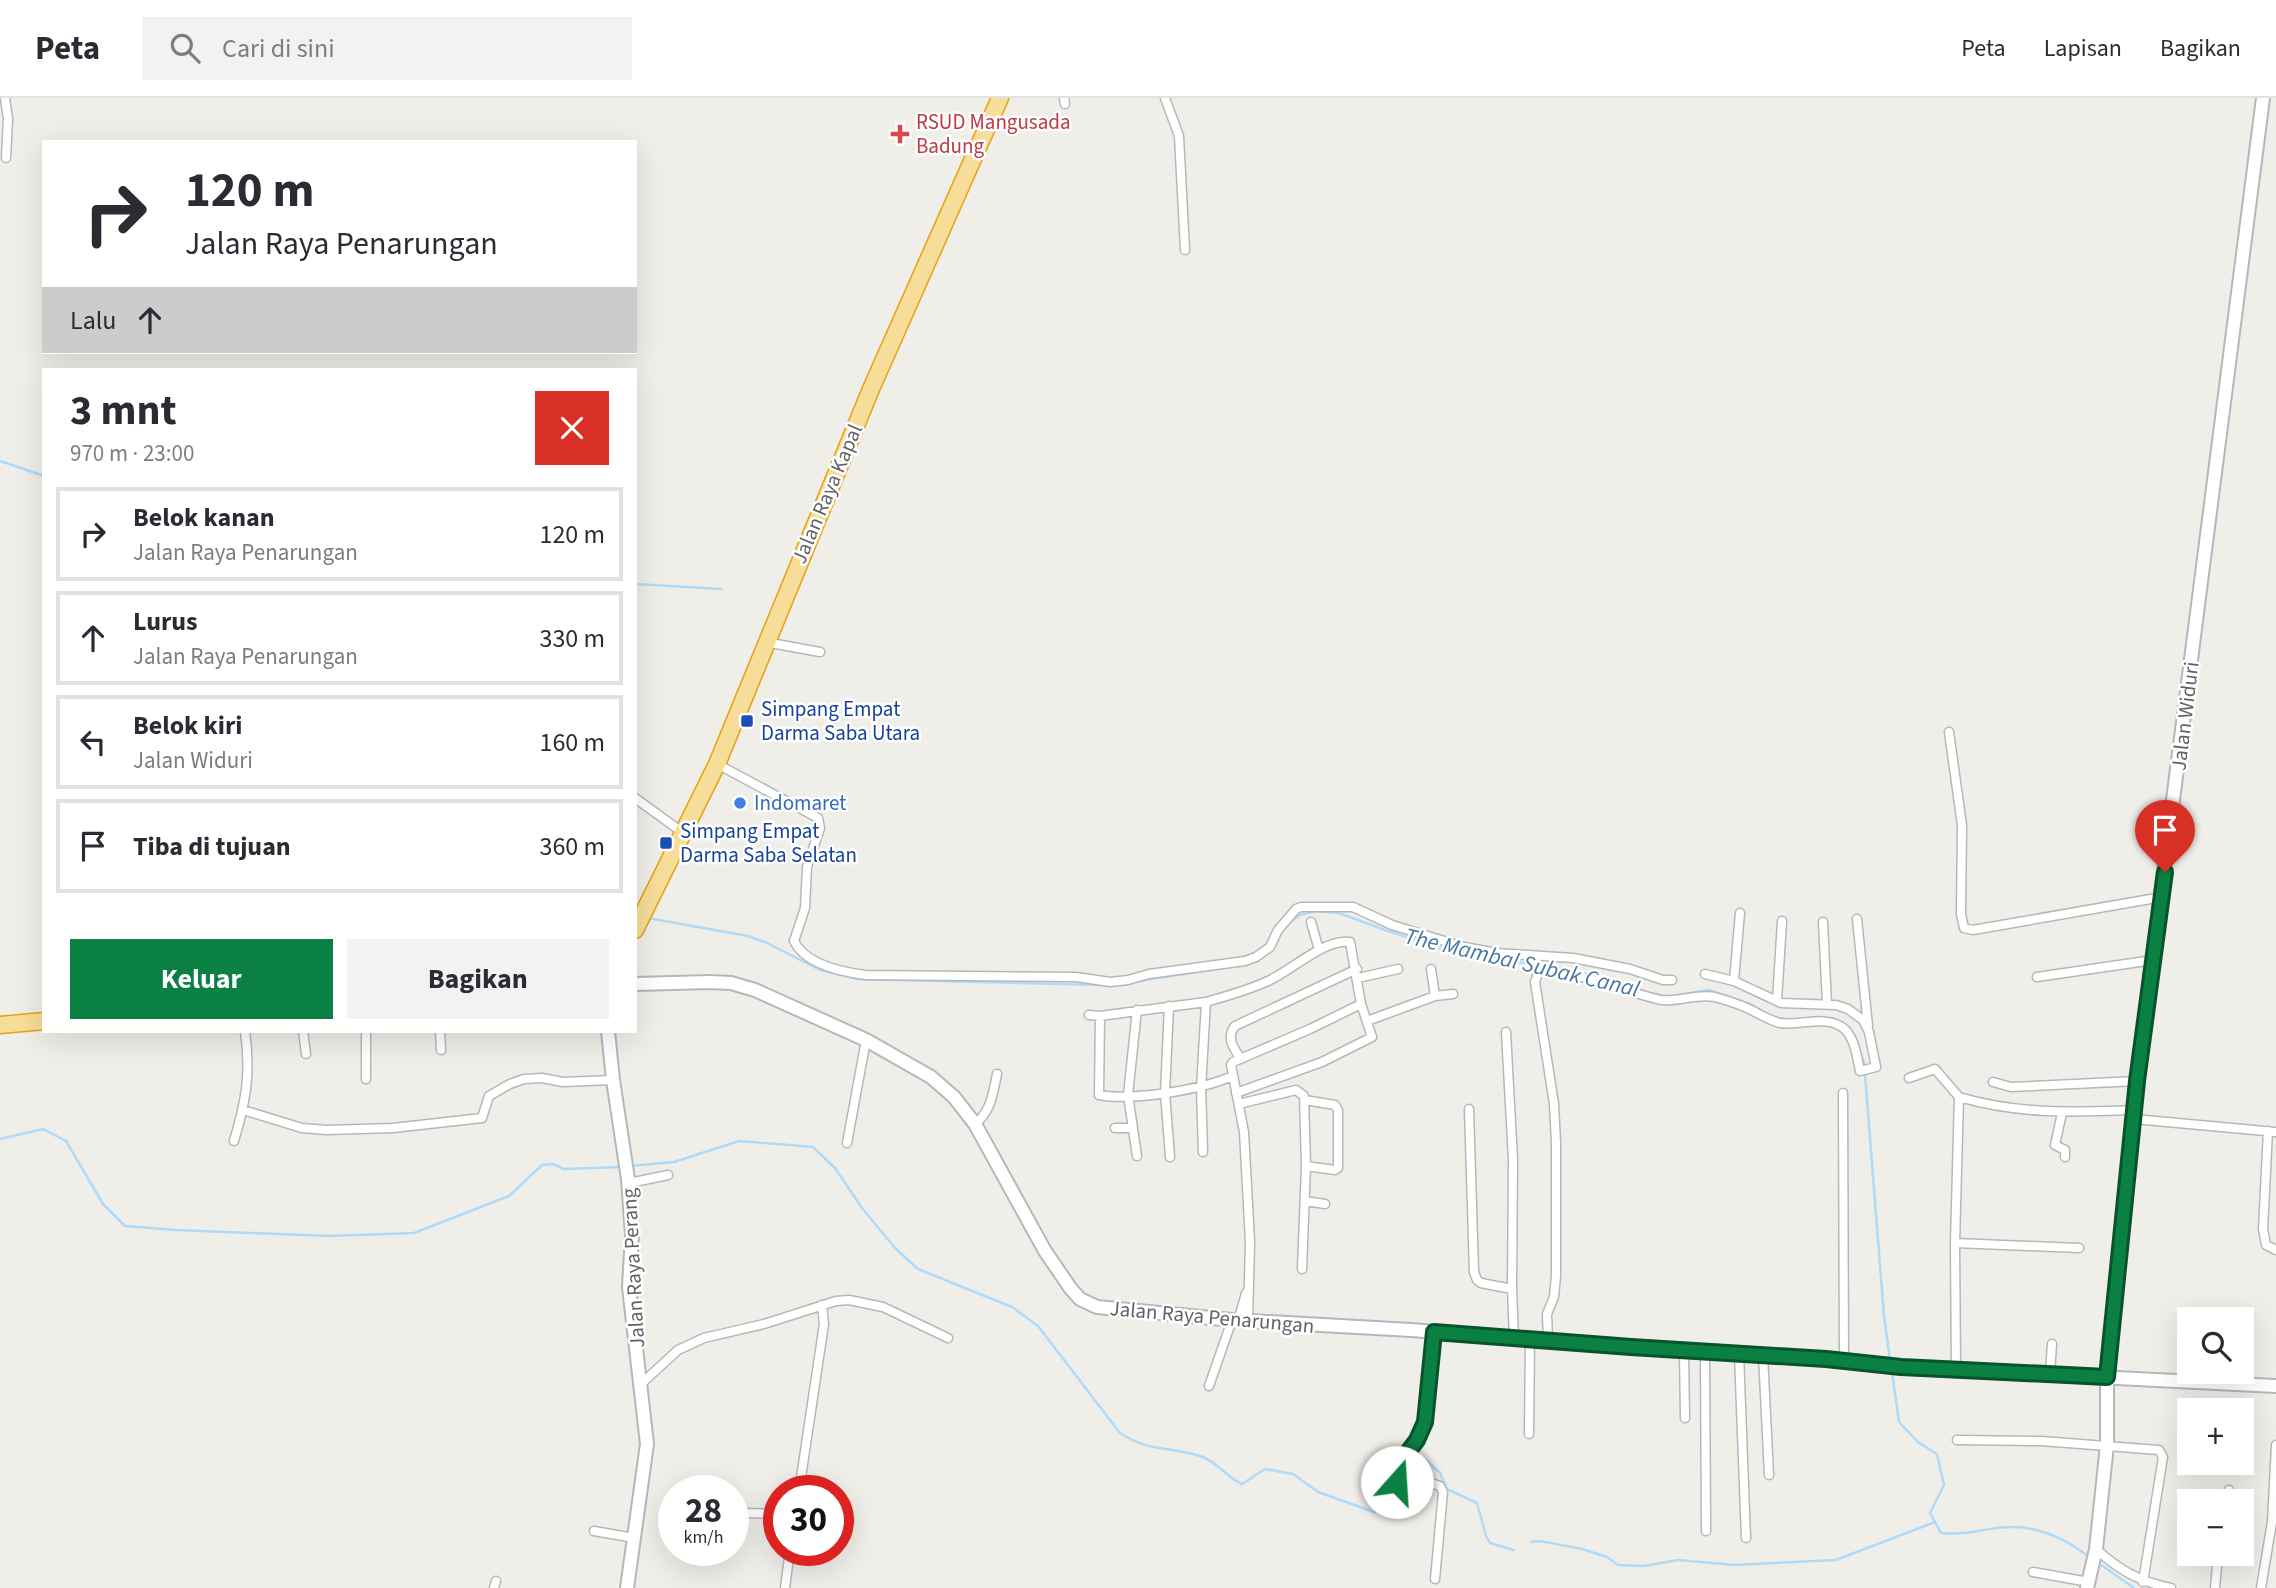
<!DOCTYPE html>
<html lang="id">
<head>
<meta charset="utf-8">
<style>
	body { margin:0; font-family:"Source Sans 3",sans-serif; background:#f2f2f3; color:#2b2b33; height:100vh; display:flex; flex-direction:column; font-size:26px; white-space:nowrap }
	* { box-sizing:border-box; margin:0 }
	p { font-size:23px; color:#7c7c81 }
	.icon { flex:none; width:38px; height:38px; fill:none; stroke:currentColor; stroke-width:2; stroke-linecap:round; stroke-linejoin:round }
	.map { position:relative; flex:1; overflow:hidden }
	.panel { position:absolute; left:42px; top:270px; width:595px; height:665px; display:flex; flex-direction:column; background:#fff; border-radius:0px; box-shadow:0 7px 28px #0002 }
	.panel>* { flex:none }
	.top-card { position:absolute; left:42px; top:42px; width:595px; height:214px; border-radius:0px; box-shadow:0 7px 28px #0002; background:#fff; color:#2b2b33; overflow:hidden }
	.tools { position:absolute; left:2177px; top:1209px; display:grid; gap:14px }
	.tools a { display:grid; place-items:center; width:77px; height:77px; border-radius:0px; background:#fff; box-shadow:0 7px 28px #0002; font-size:35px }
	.speed { position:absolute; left:658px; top:1377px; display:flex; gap:14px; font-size:35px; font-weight:700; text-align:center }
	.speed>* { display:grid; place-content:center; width:91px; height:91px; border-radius:50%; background:#fff; box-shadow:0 7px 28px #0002; line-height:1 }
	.speed small { font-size:18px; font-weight:400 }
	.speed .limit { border:10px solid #d22; background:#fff; color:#111 }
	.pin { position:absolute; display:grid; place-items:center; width:60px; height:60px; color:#fff; margin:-72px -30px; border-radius:50% 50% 50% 0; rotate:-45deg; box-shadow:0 0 7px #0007 }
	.pin .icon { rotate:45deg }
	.me { position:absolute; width:77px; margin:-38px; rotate:19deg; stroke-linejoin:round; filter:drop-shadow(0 0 5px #0008) }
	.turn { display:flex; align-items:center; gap:24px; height:147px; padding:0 28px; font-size:32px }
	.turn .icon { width:91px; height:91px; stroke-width:2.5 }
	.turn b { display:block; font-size:49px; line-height:60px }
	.then { display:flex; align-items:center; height:66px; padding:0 28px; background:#0003; gap:14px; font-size:26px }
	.round { display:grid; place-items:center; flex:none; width:74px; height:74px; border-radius:0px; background:#f2f2f3 }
	.headline { display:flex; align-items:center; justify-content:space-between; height:119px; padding:0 28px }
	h1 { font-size:42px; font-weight:700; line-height:52px }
	.action { display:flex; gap:14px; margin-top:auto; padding:14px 28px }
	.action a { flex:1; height:80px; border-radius:0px; background:#0b8043; color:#fff; font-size:28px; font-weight:700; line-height:80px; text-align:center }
	.action a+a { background:#f2f2f3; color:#2b2b33 }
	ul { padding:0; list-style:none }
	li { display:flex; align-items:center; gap:21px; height:94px; margin:0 14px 10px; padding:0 14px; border:4px solid #e1e1e2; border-radius:0px }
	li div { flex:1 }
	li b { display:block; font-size:26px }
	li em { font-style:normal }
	header { display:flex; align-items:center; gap:42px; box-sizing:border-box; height:98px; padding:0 35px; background:#fff; border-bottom:2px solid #e1e1e2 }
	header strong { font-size:33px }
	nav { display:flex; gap:38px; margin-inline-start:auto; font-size:24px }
	.search { width:490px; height:63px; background:#f2f2f3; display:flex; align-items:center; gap:18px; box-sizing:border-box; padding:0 24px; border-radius:0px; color:#7c7c81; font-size:26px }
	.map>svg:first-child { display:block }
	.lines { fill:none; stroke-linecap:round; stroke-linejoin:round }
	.stream { stroke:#afdbfa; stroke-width:2.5 }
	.street-casing { stroke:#b5b8bb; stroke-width:11 }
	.secondary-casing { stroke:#b4b7bb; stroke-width:16 }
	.highway-casing { stroke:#e9a00f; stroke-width:19 }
	.street { stroke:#fff; stroke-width:8 }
	.secondary { stroke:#fff; stroke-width:12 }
	.highway { stroke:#f6dd99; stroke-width:16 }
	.route-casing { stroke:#07532c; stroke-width:18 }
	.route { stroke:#0b8043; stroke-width:12 }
	.health-dot { fill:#e0444e; stroke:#fff; stroke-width:2.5 }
	.transit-dot { fill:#1a4fb4; stroke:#fff; stroke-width:2.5 }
	.shop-dot { fill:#3f7fe0; stroke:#fff; stroke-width:2.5 }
	.labels { text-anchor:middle; stroke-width:5; stroke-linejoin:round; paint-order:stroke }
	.health-label { font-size:21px; fill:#be3a42; stroke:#fff; text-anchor:start }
	.street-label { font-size:21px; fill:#5f6367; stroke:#fff }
	.transit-label { font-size:21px; fill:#164399; stroke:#fff; text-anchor:start }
	.shop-label { font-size:21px; fill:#366cbe; stroke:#fff; text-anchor:start }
	.water-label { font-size:23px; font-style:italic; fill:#4776a3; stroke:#fff }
</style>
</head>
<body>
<header>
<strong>Peta</strong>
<div class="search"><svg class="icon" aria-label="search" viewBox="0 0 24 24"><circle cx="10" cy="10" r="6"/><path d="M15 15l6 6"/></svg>Cari di sini</div>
<nav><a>Peta</a><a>Lapisan</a><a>Bagikan</a></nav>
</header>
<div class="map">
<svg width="2276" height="1490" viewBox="0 0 2276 1490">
	<rect width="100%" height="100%" fill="#f0eee8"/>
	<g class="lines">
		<path class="stream" d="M0,363L44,378
			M635,486L721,491
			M648,820L748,838L767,845L820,872L857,881L1103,887
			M1286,827L1300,817L1317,813L1339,815L1385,832L1444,851L1552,870
			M1138,883L1242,867
			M1649,895L1667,899L1709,892L1752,907L1769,917
			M1775,920L1796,922
			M1859,952L1864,964L1884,1218L1890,1262
			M0,1041L43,1031L66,1043L103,1106L125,1128L176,1132L329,1138L414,1135L509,1098L542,1067L553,1066L564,1071L623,1069
			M629,1068L674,1064L739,1043L813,1049L835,1070L862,1110L895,1150L918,1171L1012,1209L1038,1228L1120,1335C1151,1355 1169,1348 1200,1358C1217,1363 1227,1380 1242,1386L1265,1371L1293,1376L1318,1394L1374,1414L1390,1408L1397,1403L1404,1386
			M1892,1275L1899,1324L1918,1344L1937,1356L1944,1387L1930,1415L1941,1435C1969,1438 1987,1429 2012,1429C2040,1429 2067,1442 2088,1458
			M1407,1380L1418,1364L1426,1362L1440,1375L1447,1391L1477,1405L1486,1438L1490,1445L1514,1452
			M1531,1444L1540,1443L1582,1451L1607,1459L1618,1467L1644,1468L1678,1462L1735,1467L1836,1462L1935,1424
			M2097,1464L2134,1490"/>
		<defs>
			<path id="street" d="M5,0L8,21L6,60
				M1064,0L1065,6
				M1165,0L1179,38L1185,152
				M765,544L820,554
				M1949,634L1962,727L1961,816L1964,830L1973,832L2162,799
				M717,666L818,720L820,730L807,769L805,810L794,843C805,866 842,874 866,877L1076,879L1110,884L1128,882L1149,876L1245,863L1256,859L1270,849L1278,832L1296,811L1301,809H1353L1392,827L1464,849L1497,855L1573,860L1630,871L1663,882H1672
				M635,700L682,734
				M1857,821L1868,928
				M1311,824L1319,852
				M1823,824L1827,906
				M1431,871L1435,898
				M2037,879L2153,862
				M1358,880L1398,871
				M1734,883L1740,815
				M1777,903L1782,823
				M1169,908L1165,995L1170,1059
				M1089,917L1100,918L1206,904
				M1100,918L1099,997C1131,1003 1202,992 1232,978
				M1367,923L1435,898L1453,896
				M303,933L306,956
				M440,933L441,952
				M1506,934L1513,1062L1512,1191L1514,1240
				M1241,961C1233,950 1226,939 1235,928L1357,871
				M1909,980L1935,971L1959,999
				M366,981V933
				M1993,984L2011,989L2137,983
				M1843,995L1844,1263
				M1305,1002L1335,1007L1338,1012V1070L1335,1072L1306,1068
				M1239,1006L1296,992L1304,998L1306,1068L1302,1171
				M1469,1011L1474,1174L1477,1182L1481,1185L1512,1191
				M243,1012L302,1030L327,1032L393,1030L482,1020L489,998L510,986L524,981L542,980L563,984L613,982
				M2062,1015L2055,1047L2065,1052V1059
				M2134,1021L2276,1034
				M975,1026C991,1014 993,995 997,976
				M1115,1030H1133
				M2268,1033L2263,1131L2266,1147L2276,1152
				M234,1043C246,1003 251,975 245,933
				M847,1045L866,942
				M1203,1054L1201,990L1206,904C1227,898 1249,892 1268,883C1291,873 1325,840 1350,844L1361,906L1372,939L1322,964L1236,995
				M1137,1058L1128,997L1137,912
				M629,1085L668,1077
				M1305,1103L1325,1106
				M1955,1145L2079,1150
				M1238,1223L1246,1195
				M1248,1223L1250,1144L1244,1034L1231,967L1233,964L1310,931L1361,906
				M1434,1234L1425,1324L1417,1342L1393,1374L1392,1381L1397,1384L1434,1386L1440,1388L1443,1394L1435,1481
				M1548,1243L1547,1216L1554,1199L1556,1178V1045L1554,1006L1535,884L1538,875C1557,865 1636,898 1662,902C1680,904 1697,895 1715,899C1729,903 1743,907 1755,914C1763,918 1771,923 1780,925C1801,928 1823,917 1842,929C1855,938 1857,960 1860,973L1876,969L1869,934L1863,922L1848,911L1836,907L1781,905L1734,883L1705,876
				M1684,1252L1685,1320
				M1705,1253L1706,1433
				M1739,1256L1746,1440
				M1763,1257L1769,1377
				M1956,1271L1955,1145L1959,999C2021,1017 2072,1014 2135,1012
				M2050,1276L2052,1246
				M641,1286L678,1252L704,1240L764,1226L836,1203L849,1202L883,1209L948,1240
				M1209,1288L1232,1222
				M1529,1336L1530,1241
				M1957,1342L2041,1343L2159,1352L2163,1359L2143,1484
				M799,1393L824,1226L822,1207
				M2227,1404L2229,1392
				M745,1415L779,1416
				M594,1433L634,1440
				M2096,1451C2119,1472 2140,1484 2171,1490
				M2033,1474L2089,1484
				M494,1490L496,1483
				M785,1490L790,1452
				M2215,1490L2218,1456
				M2261,1490L2272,1424L2276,1347"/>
			<path id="secondary" d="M635,886L710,884L731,885L755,892L866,942L931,979L954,999L975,1026L1045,1153L1071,1191L1080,1201L1097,1209L1232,1222L1411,1232L1631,1249L1826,1261L1901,1269L2276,1288
				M608,933L613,982L628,1081L632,1137L629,1189L647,1346L627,1490
				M2087,1490L2096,1451L2107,1347V1279L2137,983L2263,0"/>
			<path id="highway" d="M635,832L717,666L871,291L1000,0
				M0,927L44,923"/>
		</defs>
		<use href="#street" class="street-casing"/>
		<use href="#secondary" class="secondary-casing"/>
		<use href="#highway" class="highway-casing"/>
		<use href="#street" class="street"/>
		<use href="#secondary" class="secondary"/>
		<use href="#highway" class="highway"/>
	</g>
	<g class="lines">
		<defs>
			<path id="route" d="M1397,1384L1392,1381L1393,1374L1417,1342L1425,1324L1434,1234L1631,1249L1826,1261L1901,1269L2107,1279L2137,983L2165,774"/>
		</defs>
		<use href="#route" class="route-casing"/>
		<use href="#route" class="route"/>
	</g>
	<path class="health-dot" d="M896.5 25.5h7v7h7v7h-7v7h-7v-7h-7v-7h7z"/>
	<g class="transit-dot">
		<rect x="740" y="616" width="14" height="14" rx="3.5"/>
		<rect x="659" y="738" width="14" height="14" rx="3.5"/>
	</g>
	<circle class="shop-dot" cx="740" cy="705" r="7"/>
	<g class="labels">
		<g class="health-label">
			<text x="916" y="31">RSUD Mangusada<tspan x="916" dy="24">Badung</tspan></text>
		</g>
		<g class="street-label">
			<text transform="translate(827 396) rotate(-67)" y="7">Jalan Raya Kapal</text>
			<text transform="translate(2185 618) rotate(-83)" y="7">Jalan Widuri</text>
			<text transform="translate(633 1170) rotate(-93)" y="7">Jalan Raya Perang</text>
			<text transform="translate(1212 1219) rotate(5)" y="7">Jalan Raya Penarungan</text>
		</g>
		<g class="transit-label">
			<text x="761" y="618">Simpang Empat<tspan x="761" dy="24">Darma Saba Utara</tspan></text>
			<text x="680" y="740">Simpang Empat<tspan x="680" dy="24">Darma Saba Selatan</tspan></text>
		</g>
		<g class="shop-label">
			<text x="754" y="712">Indomaret</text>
		</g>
		<g class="water-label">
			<text transform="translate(1522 864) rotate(13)" y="8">The Mambal Subak Canal</text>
		</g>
	</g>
</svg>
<div class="tools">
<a><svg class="icon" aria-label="search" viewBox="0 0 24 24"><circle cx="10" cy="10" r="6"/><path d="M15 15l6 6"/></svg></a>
<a>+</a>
<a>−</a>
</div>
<div class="speed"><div>28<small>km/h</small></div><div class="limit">30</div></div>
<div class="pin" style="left:2165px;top:774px;background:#d93025"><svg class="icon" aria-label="arrive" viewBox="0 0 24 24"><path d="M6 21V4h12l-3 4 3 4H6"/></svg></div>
<svg class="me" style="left:1397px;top:1384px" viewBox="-20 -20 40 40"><circle r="19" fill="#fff"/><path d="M0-13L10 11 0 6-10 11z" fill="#0b8043"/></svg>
<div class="top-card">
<div class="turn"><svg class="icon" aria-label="right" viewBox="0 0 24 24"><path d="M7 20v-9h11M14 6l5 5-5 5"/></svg><div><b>120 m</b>Jalan Raya Penarungan</div></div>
<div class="then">Lalu<svg class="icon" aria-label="ahead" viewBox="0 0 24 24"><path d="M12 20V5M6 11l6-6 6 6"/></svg></div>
</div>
<section class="panel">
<div class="headline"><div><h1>3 mnt</h1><p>970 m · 23:00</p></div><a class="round" style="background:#d93025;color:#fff"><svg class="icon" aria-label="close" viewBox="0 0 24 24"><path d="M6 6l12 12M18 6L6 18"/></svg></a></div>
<ul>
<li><svg class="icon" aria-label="right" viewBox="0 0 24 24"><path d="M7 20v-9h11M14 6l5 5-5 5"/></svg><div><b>Belok kanan</b><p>Jalan Raya Penarungan</p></div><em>120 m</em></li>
<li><svg class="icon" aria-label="ahead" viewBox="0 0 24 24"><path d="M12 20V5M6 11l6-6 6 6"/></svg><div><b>Lurus</b><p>Jalan Raya Penarungan</p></div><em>330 m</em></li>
<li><svg class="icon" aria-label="left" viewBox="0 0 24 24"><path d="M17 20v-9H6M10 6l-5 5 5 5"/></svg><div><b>Belok kiri</b><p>Jalan Widuri</p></div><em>160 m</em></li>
<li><svg class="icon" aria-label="arrive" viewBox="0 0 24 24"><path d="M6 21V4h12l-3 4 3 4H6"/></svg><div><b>Tiba di tujuan</b></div><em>360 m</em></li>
</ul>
<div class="action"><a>Keluar</a><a>Bagikan</a></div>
</section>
</div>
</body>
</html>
